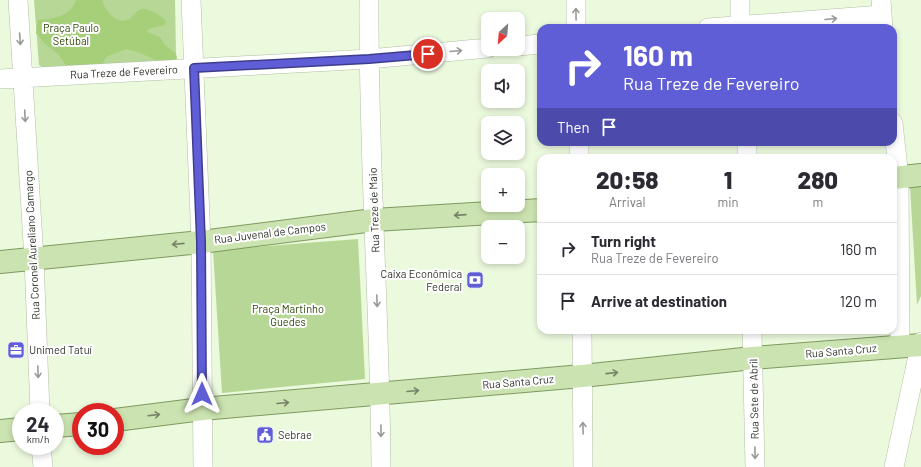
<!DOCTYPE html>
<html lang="en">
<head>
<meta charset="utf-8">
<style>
	body { margin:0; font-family:Barlow,sans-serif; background:#f7f7f7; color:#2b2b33; height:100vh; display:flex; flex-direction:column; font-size:15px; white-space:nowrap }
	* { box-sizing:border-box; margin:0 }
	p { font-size:13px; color:#7c7c81 }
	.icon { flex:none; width:22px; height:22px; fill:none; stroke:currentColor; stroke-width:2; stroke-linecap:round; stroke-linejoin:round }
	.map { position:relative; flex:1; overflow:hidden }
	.drawer { position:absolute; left:537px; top:154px; width:360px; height:180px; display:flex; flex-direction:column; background:#fff; border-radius:12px; box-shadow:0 2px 6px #0003 }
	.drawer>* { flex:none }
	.banner { position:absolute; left:537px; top:24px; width:360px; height:122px; border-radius:12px; box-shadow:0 2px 6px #0003; background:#605ed7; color:#fff; overflow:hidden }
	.needle { width:26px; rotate:206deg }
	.fabs { position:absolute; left:481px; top:12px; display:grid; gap:8px }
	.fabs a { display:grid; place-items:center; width:44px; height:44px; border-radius:8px; background:#fff; box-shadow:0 2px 6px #0003; font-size:20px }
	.speed { position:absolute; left:12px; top:403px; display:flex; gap:8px; font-size:20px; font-weight:700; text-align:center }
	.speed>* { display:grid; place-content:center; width:52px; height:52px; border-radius:50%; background:#fff; box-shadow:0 2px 6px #0003; line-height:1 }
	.speed small { font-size:10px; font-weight:400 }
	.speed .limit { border:6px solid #d22; background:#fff; color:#111 }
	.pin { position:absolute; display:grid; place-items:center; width:34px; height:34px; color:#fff; margin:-17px; border:2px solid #fff; border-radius:50%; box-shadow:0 1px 4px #0007 }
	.me { position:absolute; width:44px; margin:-22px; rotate:0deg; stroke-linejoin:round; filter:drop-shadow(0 0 3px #0008) }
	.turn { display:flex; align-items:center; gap:14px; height:84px; padding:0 20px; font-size:18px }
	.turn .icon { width:52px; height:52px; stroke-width:2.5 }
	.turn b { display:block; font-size:28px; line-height:34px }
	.then { display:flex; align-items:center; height:38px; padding:0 20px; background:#0003; gap:8px; font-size:15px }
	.eta { display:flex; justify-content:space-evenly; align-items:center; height:68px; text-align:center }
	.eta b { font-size:24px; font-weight:800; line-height:28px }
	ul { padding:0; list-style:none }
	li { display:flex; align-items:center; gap:12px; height:52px; padding:0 20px; border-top:1px solid #e1e1e2 }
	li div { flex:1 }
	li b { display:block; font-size:15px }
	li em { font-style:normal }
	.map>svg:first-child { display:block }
	.green { fill:#b7d796 }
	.forest { fill:#a6cf79 }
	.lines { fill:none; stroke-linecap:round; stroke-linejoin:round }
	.minor-casing { stroke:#b2c0a5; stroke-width:20 }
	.major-casing { stroke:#7e9a5f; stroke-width:24 }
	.minor { stroke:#fff; stroke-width:19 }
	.major { stroke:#cbe3b0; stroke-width:22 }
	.oneway { stroke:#989a95 }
	.oneway2 { stroke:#768367 }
	.route-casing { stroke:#3e3d8c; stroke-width:10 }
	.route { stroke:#605ed7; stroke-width:7 }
	.labels { text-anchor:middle; stroke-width:4; stroke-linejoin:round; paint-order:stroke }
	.park-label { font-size:11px; fill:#2d4607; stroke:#fff }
	.street-label { font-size:11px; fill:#30352b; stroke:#fff }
	.poi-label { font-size:11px; fill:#30352b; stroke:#fff; text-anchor:start }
</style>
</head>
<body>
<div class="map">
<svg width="921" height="467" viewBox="0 0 921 467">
	<rect width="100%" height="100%" fill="#ebf9dd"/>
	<path class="green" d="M34,0H175L176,56L168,64L47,70L39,65Z
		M921,185V296L917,305L910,186Z
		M358,239L365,379L222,393L213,250Z"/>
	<path class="forest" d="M76,0H102C105,10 117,26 129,19C134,16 136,11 141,9C148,7 162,16 166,21L165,25L149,29L147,32L160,37L165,45L176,54L177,58L171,67L138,52L126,49L106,57L99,70L85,73L65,64L58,54L44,43L36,33L38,20C53,19 71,16 76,0Z"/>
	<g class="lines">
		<defs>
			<path id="minor" d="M18,0L34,259L40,412
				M191,0L201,242L203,467
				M369,0C368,156 380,311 381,467
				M576,0V28
				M740,0V28
				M881,0L883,28
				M708,28L882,15
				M518,46L541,44
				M0,79L369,59L488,48
				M893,123L899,178L900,347
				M579,142V158
				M747,142V158
				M582,330L583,467
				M752,330L755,467
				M41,446L43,467
				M894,467L921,342"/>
			<path id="major" d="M893,178L921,175
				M0,262L201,242L374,220L541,210
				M115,420L202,409L582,376L753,358L921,345
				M55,426L81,424
				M0,431L21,429"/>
		</defs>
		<use href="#minor" class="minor-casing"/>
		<use href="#major" class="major-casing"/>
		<use href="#minor" class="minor"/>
		<use href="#major" class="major"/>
	</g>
	<defs><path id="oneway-shaft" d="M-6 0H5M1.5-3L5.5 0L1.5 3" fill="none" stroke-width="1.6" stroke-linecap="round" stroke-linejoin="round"/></defs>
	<g class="oneway">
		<use href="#oneway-shaft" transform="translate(576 14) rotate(-91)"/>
		<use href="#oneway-shaft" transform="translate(831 19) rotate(-5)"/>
		<use href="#oneway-shaft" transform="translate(20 39) rotate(86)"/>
		<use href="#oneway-shaft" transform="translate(456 51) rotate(-5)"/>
		<use href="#oneway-shaft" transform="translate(25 116) rotate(87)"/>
		<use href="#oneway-shaft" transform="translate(377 301) rotate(88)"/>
		<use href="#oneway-shaft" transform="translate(38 372) rotate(88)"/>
		<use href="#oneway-shaft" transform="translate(583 428) rotate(-91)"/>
		<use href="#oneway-shaft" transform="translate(381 431) rotate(90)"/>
		<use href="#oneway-shaft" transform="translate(755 453) rotate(89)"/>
	</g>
	<g class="oneway2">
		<use href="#oneway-shaft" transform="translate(460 215) rotate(176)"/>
		<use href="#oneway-shaft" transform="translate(178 244) rotate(174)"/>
		<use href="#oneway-shaft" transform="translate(612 373) rotate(-6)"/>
		<use href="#oneway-shaft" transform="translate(413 391) rotate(-5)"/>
		<use href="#oneway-shaft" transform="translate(283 403) rotate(-5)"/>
		<use href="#oneway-shaft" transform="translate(154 415) rotate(-7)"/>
	</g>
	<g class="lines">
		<defs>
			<path id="route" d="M202,394L201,242L194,68L369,59L428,54"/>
		</defs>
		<use href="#route" class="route-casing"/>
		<use href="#route" class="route"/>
	</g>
	<defs>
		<symbol id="bank-square" viewBox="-11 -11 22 22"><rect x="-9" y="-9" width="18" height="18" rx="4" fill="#605ed7" stroke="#fff"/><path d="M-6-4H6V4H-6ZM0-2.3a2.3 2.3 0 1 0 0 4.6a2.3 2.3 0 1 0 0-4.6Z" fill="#fff"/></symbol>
		<symbol id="office-square" viewBox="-11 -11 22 22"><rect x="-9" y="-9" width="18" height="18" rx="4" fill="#605ed7" stroke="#fff"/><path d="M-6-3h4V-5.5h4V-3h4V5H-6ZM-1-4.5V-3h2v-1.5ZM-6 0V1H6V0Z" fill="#fff"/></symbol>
		<symbol id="civic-square" viewBox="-11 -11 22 22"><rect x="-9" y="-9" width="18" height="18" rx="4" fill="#605ed7" stroke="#fff"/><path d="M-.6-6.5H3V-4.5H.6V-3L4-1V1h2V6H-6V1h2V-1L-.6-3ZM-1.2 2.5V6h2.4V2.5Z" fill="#fff"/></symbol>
	</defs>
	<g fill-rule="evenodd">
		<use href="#bank-square" x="465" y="270" width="20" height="20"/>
		<use href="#office-square" x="6" y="340" width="20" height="20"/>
		<use href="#civic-square" x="255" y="425" width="20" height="20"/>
	</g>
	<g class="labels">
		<g class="park-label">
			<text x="71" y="32">Praça Paulo<tspan x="71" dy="13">Setúbal</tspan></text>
			<text x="288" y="313">Praça Martinho<tspan x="288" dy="13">Guedes</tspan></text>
		</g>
		<g class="street-label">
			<text transform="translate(124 72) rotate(-3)" y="4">Rua Treze de Fevereiro</text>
			<text transform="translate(374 210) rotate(-92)" y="4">Rua Treze de Maio</text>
			<text transform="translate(270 233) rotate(-7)" y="4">Rua Juvenal de Campos</text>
			<text transform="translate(32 245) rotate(-93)" y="4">Rua Coronel Aureliano Camargo</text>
			<text transform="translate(841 351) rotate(-5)" y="4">Rua Santa Cruz</text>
			<text transform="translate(518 382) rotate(-5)" y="4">Rua Santa Cruz</text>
			<text transform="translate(754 399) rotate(-91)" y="4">Rua Sete de Abril</text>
		</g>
		<g class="poi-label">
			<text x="462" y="278" text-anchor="end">Caixa Econômica<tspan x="462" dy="13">Federal</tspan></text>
			<text x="29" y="354">Unimed Tatuí</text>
			<text x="278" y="439">Sebrae</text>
		</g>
	</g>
</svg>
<div class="fabs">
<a><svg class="needle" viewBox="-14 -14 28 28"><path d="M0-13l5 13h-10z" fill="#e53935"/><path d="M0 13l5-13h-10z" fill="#7c7c81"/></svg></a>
<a><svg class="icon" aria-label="sound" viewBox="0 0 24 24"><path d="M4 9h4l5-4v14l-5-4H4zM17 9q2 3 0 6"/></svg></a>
<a><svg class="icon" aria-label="layers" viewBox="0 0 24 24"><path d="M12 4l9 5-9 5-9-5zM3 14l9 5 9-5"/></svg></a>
<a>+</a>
<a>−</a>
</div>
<div class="speed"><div>24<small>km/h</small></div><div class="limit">30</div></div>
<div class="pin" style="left:428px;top:54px;background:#d93025"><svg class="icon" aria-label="arrive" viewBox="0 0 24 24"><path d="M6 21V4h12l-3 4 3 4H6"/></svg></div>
<svg class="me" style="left:202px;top:394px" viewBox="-20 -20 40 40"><path d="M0-17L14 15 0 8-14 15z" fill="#605ed7" stroke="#fff" stroke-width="4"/></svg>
<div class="banner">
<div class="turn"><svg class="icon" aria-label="right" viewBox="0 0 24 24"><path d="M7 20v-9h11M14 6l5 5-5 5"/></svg><div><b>160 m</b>Rua Treze de Fevereiro</div></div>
<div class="then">Then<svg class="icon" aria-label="arrive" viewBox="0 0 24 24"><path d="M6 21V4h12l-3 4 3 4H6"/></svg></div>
</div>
<section class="drawer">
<div class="eta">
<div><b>20:58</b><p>Arrival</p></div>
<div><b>1</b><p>min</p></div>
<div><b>280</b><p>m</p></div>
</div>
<ul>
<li><svg class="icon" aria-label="right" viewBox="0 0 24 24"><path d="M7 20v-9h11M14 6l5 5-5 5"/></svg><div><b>Turn right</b><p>Rua Treze de Fevereiro</p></div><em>160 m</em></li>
<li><svg class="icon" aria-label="arrive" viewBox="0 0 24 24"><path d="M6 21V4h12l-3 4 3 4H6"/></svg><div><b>Arrive at destination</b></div><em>120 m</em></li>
</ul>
</section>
</div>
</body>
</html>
